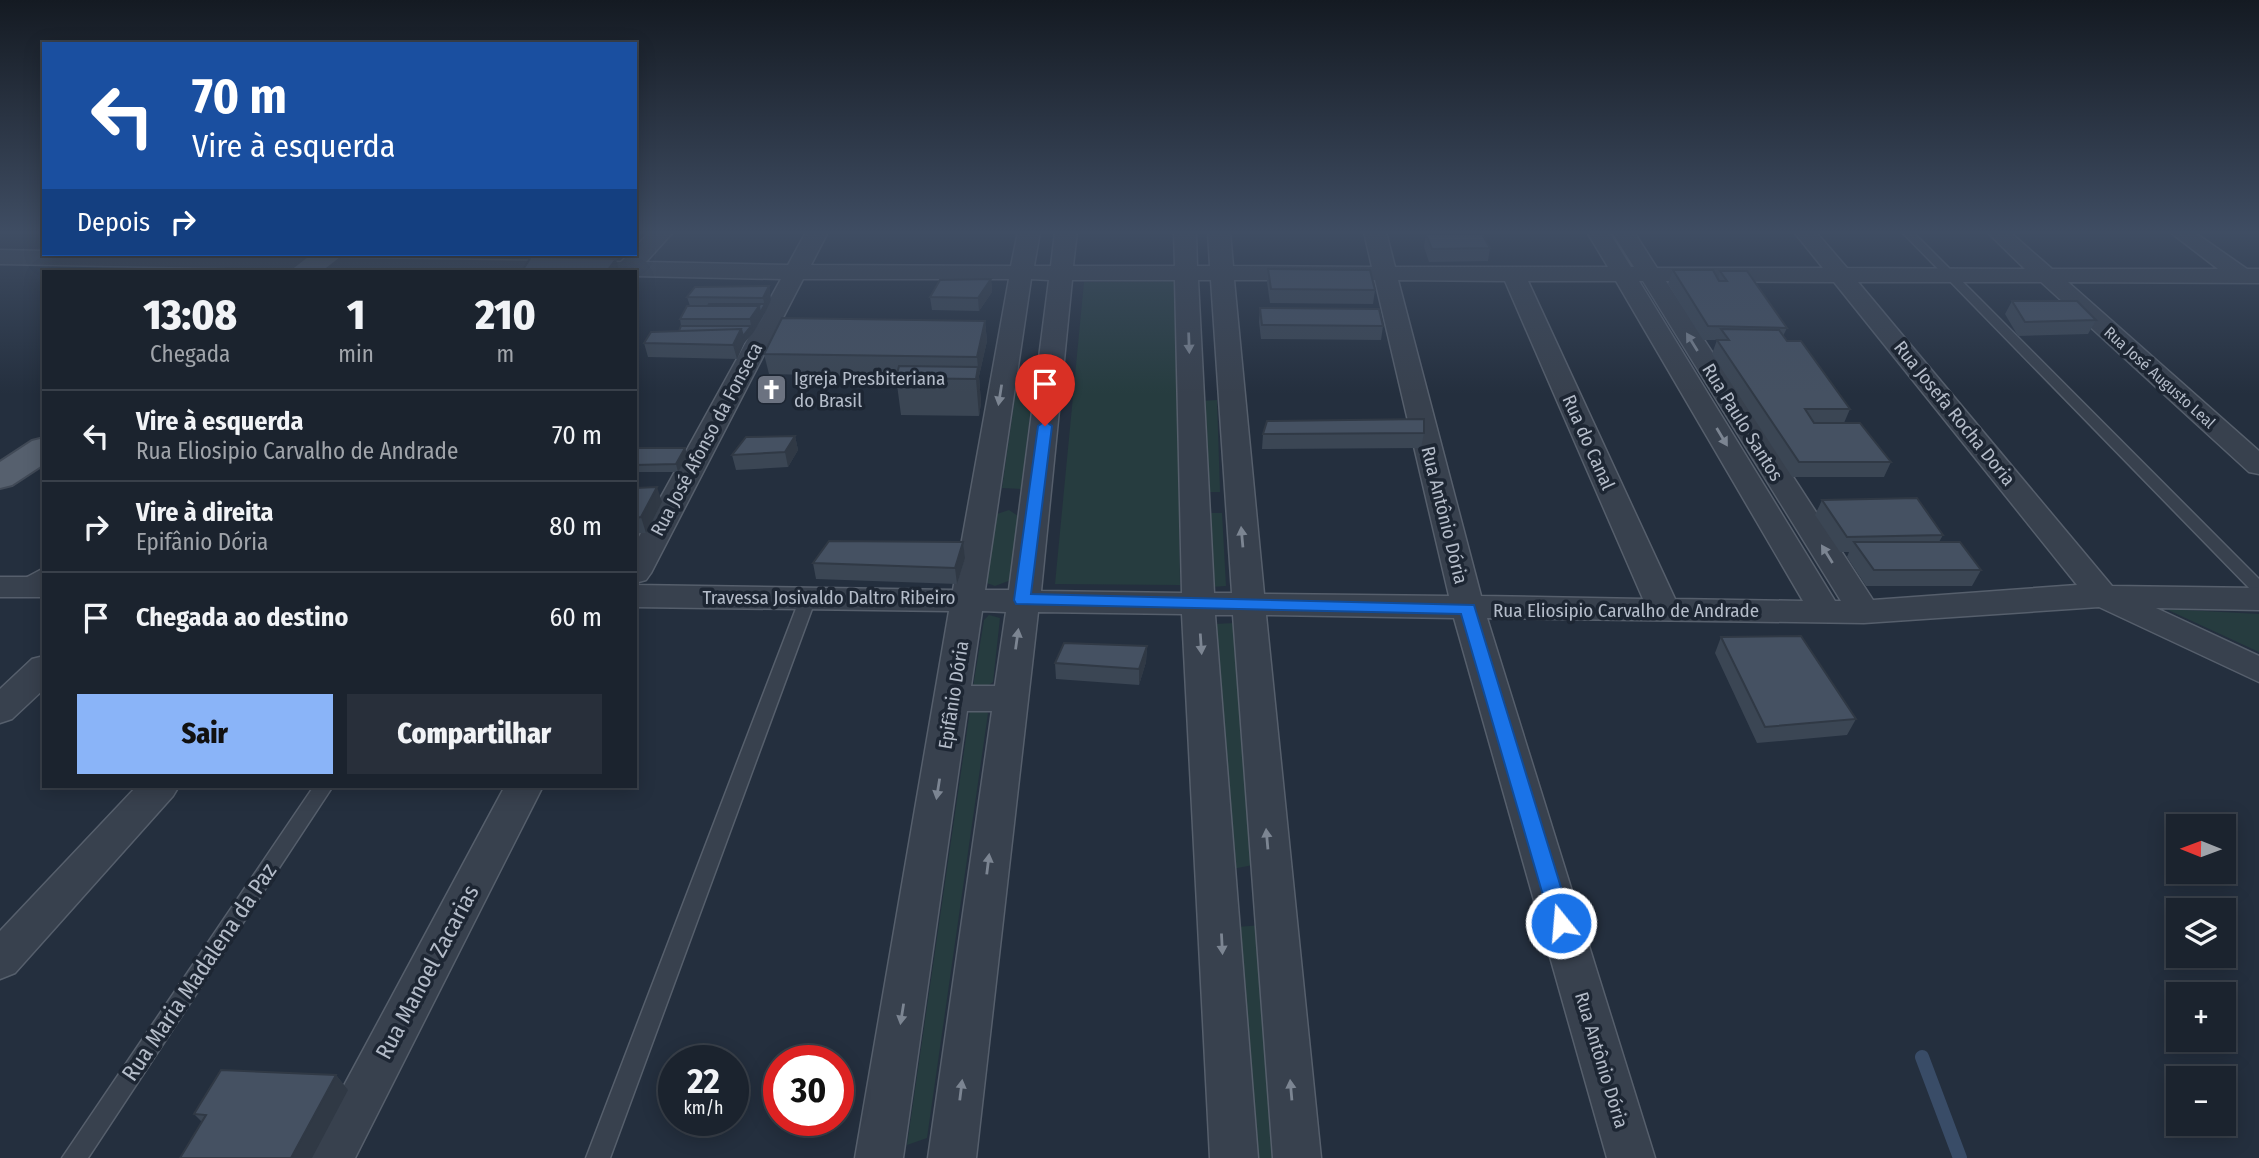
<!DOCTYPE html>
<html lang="pt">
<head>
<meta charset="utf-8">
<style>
	body { margin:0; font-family:"Fira Sans Condensed",sans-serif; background:#282f3a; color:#f1f3f6; height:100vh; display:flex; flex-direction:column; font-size:26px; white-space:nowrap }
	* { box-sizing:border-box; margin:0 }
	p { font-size:23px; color:#a0a4aa }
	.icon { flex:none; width:38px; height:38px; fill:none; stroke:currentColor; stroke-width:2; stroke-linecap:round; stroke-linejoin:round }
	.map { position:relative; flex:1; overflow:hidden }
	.drawer { position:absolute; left:42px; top:270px; width:595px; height:518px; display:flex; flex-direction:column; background:#1b232e; border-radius:0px; box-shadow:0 4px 18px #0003,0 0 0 2px #39404a }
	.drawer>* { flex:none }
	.top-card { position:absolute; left:42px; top:42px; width:595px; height:214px; border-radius:0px; box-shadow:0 4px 18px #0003,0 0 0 2px #39404a; background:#1a4fa0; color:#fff; overflow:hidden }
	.needle { width:46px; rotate:271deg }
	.controls { position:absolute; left:2166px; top:814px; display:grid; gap:14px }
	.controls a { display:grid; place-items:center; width:70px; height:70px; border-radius:0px; background:#1b232e; box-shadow:0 4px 18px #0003,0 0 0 2px #39404a; font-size:35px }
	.speed { position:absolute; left:658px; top:1045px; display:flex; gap:14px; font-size:35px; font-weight:700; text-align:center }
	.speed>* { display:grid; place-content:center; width:91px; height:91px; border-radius:50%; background:#1b232e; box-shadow:0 4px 18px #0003,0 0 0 2px #39404a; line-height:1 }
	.speed small { font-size:18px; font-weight:400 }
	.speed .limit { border:10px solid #d22; background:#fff; color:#111 }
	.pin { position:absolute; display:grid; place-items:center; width:60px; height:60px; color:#fff; margin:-72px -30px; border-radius:50% 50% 50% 0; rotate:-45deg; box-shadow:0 0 7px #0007 }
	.pin .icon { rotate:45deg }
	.me { position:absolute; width:77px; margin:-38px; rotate:343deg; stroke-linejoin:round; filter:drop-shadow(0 0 5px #0008) }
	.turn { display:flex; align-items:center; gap:24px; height:147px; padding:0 35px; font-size:32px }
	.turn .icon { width:91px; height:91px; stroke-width:2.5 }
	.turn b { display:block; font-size:49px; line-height:60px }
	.then { display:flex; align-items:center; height:66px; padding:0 35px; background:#0003; gap:14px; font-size:26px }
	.eta { display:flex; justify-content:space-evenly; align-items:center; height:119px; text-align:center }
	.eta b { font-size:42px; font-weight:800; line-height:49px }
	.action { display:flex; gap:14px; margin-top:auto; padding:14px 35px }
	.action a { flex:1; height:80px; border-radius:0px; background:#8ab4f8; color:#111; font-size:28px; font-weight:800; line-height:80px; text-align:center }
	.action a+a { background:#282f3a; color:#f1f3f6 }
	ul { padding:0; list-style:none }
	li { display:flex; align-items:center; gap:21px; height:91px; padding:0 35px; border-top:2px solid #39404a }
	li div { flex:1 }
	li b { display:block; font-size:26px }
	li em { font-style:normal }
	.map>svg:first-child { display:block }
	.green { fill:#263c3f }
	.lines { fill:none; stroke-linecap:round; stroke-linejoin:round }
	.stream { stroke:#394c67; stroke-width:14 }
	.lane-casing { stroke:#565f6c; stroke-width:3 }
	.street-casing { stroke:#565f6c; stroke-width:3 }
	.primary-casing { stroke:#414a57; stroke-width:4 }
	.lane { fill:#38414e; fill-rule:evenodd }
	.street { fill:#38414e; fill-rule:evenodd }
	.primary { fill:#56606e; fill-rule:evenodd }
	.wall { fill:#3b4654 }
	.shaded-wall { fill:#303945 }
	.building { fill:#455162; stroke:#303945; stroke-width:2 }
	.oneway { fill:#7c8592 }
	.route { fill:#1a73e8; stroke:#114b97; stroke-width:2 }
	.labels { text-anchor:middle; stroke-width:7; stroke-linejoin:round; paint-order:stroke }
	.far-street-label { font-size:16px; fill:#b4bcc9; stroke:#1d2633 }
	.poi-label { font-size:19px; fill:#b4bcc9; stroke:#1d2633; text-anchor:start }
	.street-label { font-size:19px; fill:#b4bcc9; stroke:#1d2633 }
	.near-street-label { font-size:23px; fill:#b4bcc9; stroke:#1d2633 }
</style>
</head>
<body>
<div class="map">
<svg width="2259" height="1158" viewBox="0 0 2259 1158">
	<rect width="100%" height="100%" fill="#242f3e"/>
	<path class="green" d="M1176,281L1180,585L1055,584L1084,282Z
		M1016,390H1033L1021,489L1002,488Z
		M1217,400L1220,492H1205L1201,401Z
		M1009,510L1018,516L1011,580L995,586L984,582L997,514Z
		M1209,513H1222L1226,586L1210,587Z
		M2166,609L2259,614V652Z
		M989,615L1000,618L993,682L982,690L973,687L984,620Z
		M1234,623L1253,865L1227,870L1215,624Z
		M976,705L988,713L927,1138L907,1145L970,710Z
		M1262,925L1282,1158H1253L1237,927Z"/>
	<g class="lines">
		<path class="stream" d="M1922,1057L1960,1158"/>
		<defs>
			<path id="lane" d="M1902,232H1913L2259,579V593L2253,592Z
				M44,568V580L28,591H16L14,587L16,583Z
				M808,593L816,598L610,1158H586L800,598Z
				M314,786H333L88,1158H62Z"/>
			<path id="street" d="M650,232H673L646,262L788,265L806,232H828L811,265L1011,266L1018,232H1040L1034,266H1051L1055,232H1077L1073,266H1175L1174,232H1196L1197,266H1210L1208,232H1230L1233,266L1372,267L1364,232H1386L1395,267H1608L1587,232H1609L1631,267H1634L1612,232H1634L1657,268H1823L1794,232H1816L1847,268L2025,269L1987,232H2010L2052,269H2218L2170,232H2194L2247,269H2259V283L2068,282L2259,451V474L2249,472L2041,282H1858L2112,586L2259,588V610L2156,608L2259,656V682L2099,607L1864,623L1487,618L1655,1158H1607L1454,618L1266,615L1321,1158H1273L1233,615H1215L1258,1158H1210L1182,614L1038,612L976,1158H928L992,711H967L903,1158H855L949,611L635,607V585L953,590L1009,279H803L651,573L646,580L635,583V544L781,279L635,276V271H398L0,264V250L44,251V254L621,262L629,254H635V247ZM1031,279L1049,280L1009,590H985ZM1072,280H1175L1182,593L1041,591ZM1198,280H1211L1232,593H1214ZM1234,280H1375L1449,596L1264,594ZM1398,280L1505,281L1643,599L1481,596ZM1528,281H1616L1803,601L1675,599ZM1639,281H1643L1841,601H1835ZM1666,281L1834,282L2077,585L1873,600ZM982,611L1006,612L995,686H971Z
				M0,577H44V597H0Z
				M44,656V689L12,719L0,723V689L32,659Z
				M137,786H179L173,796L15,973L0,979V931Z
				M505,786H543L355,1158H305Z"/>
			<path id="primary" d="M312,254H344L322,271H290Z
				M44,438V464L12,485L0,488V462L32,441Z"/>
		</defs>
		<use href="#lane" class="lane-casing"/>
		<use href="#street" class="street-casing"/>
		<use href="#primary" class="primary-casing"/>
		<use href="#lane" class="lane"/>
		<use href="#street" class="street"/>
		<use href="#primary" class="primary"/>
	</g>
	<path class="wall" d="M1426,234L1490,248L1488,261L1429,262L1424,247Z
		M1268,269L1375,290L1373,304L1270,303L1267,282Z
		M1673,270L1718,279L1720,271L1787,328L1783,336L1787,341L1850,409L1844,423L1891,462L1884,477H1792L1712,354L1717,340H1703L1668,284Z
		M991,279L992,292L979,311L932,310L930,297Z
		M769,286L771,300L762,320L744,343L737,359L648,357L644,343L679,331L681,326L680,319L690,306L687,297Z
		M2012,301L2096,320L2088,334L2018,336L2005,314Z
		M1260,308L1383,326L1381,340L1261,339L1259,322Z
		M985,321L987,341L979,376L981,403L979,416L901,415L896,377L769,374L764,354Z
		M1424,433L1421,448L1262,449L1263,434Z
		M795,436L798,450L788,467L736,470L732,455Z
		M635,448L688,456L678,472H635Z
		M635,488L662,502L646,533H635Z
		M1822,500L1943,535L1939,542L1981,570L1972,586H1866L1847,557L1849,552H1840L1815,515Z
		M963,542L965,558L957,584L816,579L813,563Z
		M1721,637L1856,719L1847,735L1757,743L1715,653Z
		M1147,646L1146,662L1139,685L1056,679L1055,663Z
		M336,1075L348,1090L202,1122L194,1114Z"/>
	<path class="shaded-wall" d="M616,259L619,271H607Z
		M991,279L992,292L979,311L978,298Z
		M769,286L771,300L766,311L763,298Z
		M765,304L766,311L753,333L744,343L737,359L733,345L741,329L751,326L750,319L759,306Z
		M985,321L987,341L979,376L981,403L979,416L976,379L978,368L977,357Z
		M795,436L798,450L788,467L785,452Z
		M685,448L688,456L678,472L676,464Z
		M657,487L662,502L646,533L641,517Z
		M963,542L965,558L957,584L955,568Z
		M1147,646L1146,662L1139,685V669Z
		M336,1075L348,1090L312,1158H291Z"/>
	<path class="building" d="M1426,234H1482L1490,248L1432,249Z
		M531,257L616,259L607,271H522Z
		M1268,269L1370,270L1375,290L1271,289Z
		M1673,270H1713L1719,281H1727L1720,271H1747L1787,328L1708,326Z
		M991,279L978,298L930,297L940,280Z
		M769,286L763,298L687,297L695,287Z
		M2012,301H2077L2096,320L2025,322Z
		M709,304H765L760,313L759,306H708Z
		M687,306H759L750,319H680Z
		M1260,308L1379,309L1383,326L1262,325Z
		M782,318L985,321L977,357L764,354Z
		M681,326H751L743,336L741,329L679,331Z
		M741,329L733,345L644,343L651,332Z
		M1721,329L1779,330L1787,341H1801L1850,409H1805L1814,423H1860L1891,462H1799L1717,340H1729Z
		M899,366L978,367L976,379L896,378Z
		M1424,419V433L1263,434L1267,421Z
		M795,436L785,452L732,455L746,437Z
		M635,448H685L676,464L635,465Z
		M657,487L641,517L635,518V488Z
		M1917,498L1943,535L1847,537L1822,500Z
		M829,541L963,542L955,568L813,563Z
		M1854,542H1960L1981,570H1874Z
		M1801,636L1856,719L1765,727L1721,637Z
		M1064,643L1147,646L1139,669L1055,663Z
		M221,1070L336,1075L291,1158H180L206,1115L194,1114Z"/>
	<defs><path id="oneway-solid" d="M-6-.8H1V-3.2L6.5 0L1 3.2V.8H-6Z" transform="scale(1.75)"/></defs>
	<g class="oneway">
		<use href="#oneway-solid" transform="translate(1692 342) rotate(-122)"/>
		<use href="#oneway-solid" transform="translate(1189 343) rotate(88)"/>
		<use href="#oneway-solid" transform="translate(1000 395) rotate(99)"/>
		<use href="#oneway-solid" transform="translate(1722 437) rotate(59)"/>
		<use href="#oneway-solid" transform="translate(1242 537) rotate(-95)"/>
		<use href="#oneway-solid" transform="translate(1827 554) rotate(-122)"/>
		<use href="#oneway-solid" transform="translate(1017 639) rotate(-82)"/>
		<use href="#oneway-solid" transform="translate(1201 644) rotate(86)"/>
		<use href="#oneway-solid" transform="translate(938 789) rotate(99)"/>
		<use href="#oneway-solid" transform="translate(1267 839) rotate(-95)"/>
		<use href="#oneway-solid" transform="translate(988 864) rotate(-83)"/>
		<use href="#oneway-solid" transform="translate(1222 944) rotate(87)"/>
		<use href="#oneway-solid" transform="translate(902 1014) rotate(99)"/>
		<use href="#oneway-solid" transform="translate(961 1090) rotate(-83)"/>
		<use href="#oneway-solid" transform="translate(1291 1090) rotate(-95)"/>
	</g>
	<linearGradient id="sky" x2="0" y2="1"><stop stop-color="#141a22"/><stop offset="0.59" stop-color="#3f4d63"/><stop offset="1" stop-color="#3f4d63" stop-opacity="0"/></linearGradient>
	<rect width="2259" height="394" fill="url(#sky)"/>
	<path class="route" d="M1045,421L1052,426L1031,594L1474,605L1572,923L1569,929L1561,932L1554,929L1551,923L1461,614L1016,604L1014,600L1038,426Z"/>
	<defs>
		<symbol id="church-square" viewBox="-11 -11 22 22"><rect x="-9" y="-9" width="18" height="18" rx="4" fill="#6b7280" stroke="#1d2633"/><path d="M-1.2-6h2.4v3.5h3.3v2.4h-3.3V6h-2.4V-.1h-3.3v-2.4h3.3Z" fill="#fff"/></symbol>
	</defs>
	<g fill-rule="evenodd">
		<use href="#church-square" x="754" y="372" width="35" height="35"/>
	</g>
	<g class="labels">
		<g class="far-street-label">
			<text transform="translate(2160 377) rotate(42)" y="6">Rua José Augusto Leal</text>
		</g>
		<g class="poi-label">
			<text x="794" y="385">Igreja Presbiteriana<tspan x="794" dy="22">do Brasil</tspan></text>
		</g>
		<g class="street-label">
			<text transform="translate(1955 413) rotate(51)" y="7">Rua Josefa Rocha Doria</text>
			<text transform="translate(1743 422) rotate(58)" y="7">Rua Paulo Santos</text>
			<text transform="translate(706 439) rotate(-62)" y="7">Rua José Afonso da Fonseca</text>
			<text transform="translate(1589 442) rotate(66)" y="7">Rua do Canal</text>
			<text transform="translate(1445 515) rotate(76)" y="7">Rua Antônio Dória</text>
			<text x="829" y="604">Travessa Josivaldo Daltro Ribeiro</text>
			<text x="1626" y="617">Rua Eliosipio Carvalho de Andrade</text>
			<text transform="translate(953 695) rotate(-81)" y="7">Epifânio Dória</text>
			<text transform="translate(1602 1060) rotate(73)" y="7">Rua Antônio Dória</text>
		</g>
		<g class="near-street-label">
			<text transform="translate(199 972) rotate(-56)" y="8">Rua Maria Madalena da Paz</text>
			<text transform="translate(427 972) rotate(-62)" y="8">Rua Manoel Zacarias</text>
		</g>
	</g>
</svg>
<div class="controls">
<a><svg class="needle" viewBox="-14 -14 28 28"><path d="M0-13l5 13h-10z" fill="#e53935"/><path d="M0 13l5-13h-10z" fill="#a0a4aa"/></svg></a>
<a><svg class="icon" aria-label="layers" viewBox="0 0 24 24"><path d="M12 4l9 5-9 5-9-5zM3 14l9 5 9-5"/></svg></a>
<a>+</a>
<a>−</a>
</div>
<div class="speed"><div>22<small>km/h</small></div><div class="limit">30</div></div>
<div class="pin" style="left:1045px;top:426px;background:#d93025"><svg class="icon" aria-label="arrive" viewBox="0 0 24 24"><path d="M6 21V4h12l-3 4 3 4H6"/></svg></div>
<svg class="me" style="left:1561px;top:923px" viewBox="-20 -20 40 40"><circle r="17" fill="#1a73e8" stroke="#fff" stroke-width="3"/><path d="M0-11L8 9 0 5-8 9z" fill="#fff"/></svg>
<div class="top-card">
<div class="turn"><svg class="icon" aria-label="left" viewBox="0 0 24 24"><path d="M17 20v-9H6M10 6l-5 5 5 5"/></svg><div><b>70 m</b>Vire à esquerda</div></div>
<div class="then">Depois<svg class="icon" aria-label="right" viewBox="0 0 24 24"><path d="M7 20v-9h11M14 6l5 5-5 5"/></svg></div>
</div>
<section class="drawer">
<div class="eta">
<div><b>13:08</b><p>Chegada</p></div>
<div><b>1</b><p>min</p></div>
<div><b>210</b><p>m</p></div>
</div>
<ul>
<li><svg class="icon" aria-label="left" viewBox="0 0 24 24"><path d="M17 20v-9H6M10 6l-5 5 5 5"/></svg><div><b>Vire à esquerda</b><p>Rua Eliosipio Carvalho de Andrade</p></div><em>70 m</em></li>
<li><svg class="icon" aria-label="right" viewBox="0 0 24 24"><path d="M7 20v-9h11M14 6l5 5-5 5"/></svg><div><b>Vire à direita</b><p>Epifânio Dória</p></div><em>80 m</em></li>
<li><svg class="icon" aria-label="arrive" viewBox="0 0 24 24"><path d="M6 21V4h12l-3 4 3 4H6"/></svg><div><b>Chegada ao destino</b></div><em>60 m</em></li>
</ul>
<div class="action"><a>Sair</a><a>Compartilhar</a></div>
</section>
</div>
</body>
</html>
